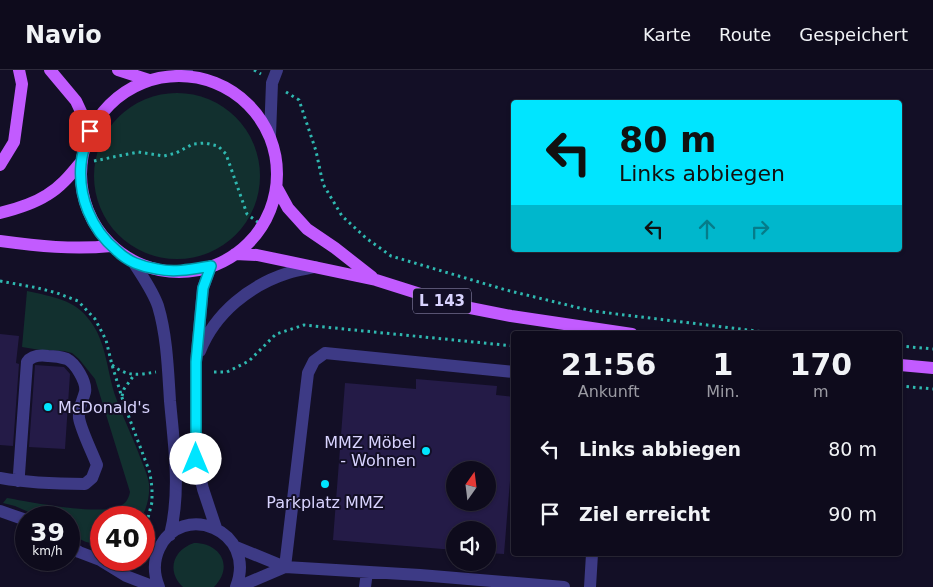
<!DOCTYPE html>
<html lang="de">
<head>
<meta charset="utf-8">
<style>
	body { margin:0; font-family:"DejaVu Sans",sans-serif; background:#1c1929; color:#f1f3f6; height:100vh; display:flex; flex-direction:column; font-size:19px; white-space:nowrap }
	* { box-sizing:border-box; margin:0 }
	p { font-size:16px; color:#9b9ba3 }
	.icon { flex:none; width:28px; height:28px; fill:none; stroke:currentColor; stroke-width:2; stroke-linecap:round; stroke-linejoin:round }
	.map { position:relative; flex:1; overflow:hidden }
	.details { position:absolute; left:511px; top:261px; width:391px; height:225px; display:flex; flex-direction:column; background:#0e0b1c; border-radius:5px; box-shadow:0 1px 4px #0004,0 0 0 1px #2e2b3b }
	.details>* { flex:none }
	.top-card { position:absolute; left:511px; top:30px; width:391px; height:152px; border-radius:5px; box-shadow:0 1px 4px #0004,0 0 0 1px #2e2b3b; background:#00e5ff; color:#111; overflow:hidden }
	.needle { width:32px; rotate:14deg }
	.controls { position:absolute; left:446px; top:391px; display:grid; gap:10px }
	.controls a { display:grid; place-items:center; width:50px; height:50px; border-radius:50%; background:#0e0b1c; box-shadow:0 1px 4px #0004,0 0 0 1px #2e2b3b; font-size:25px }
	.speed { position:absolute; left:15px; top:436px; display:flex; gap:10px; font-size:25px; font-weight:700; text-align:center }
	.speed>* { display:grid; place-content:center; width:65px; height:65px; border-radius:50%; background:#0e0b1c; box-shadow:0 1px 4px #0004,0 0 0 1px #2e2b3b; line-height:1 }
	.speed small { font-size:12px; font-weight:400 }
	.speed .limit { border:8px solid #d22; background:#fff; color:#111 }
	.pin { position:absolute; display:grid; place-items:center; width:42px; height:42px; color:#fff; margin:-21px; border-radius:10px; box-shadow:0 2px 8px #0006 }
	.me { position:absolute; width:55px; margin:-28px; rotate:0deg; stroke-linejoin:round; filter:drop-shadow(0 0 4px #0008) }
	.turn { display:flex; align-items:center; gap:18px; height:105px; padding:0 25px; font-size:22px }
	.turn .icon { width:65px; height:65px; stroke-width:2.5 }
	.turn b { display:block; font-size:35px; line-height:42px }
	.lanes { display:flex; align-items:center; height:48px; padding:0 25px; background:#0003; justify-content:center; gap:25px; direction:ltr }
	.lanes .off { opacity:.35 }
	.eta { display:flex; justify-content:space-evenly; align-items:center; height:85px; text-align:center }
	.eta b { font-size:30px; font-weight:700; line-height:35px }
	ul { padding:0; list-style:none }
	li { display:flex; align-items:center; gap:15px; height:65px; padding:0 25px }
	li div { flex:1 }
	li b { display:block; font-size:19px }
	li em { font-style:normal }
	header { display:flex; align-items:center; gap:30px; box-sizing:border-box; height:70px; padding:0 25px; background:#0e0b1c; border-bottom:1px solid #2e2b3b }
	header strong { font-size:24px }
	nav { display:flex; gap:28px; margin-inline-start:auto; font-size:18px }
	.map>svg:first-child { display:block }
	.green { fill:#12302f }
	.building { fill:#241b47; fill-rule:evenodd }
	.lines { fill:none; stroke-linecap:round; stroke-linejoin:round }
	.path { stroke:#2fb8b0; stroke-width:3; stroke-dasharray:2.5 4; stroke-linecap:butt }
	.minor { stroke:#3d3a85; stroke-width:12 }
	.major { stroke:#c25bff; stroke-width:12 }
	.route-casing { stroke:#0095a6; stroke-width:12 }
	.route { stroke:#00e5ff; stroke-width:9 }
	.poi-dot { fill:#00e5ff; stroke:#130f26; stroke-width:2 }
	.labels { text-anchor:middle; stroke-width:4; stroke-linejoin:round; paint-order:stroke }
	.shield { fill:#130f26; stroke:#9e99be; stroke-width:1 }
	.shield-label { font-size:15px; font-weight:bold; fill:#d9d4ff }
	.poi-label { font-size:16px; fill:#d9d4ff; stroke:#130f26; text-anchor:start }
</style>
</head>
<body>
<header>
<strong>Navio</strong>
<nav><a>Karte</a><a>Route</a><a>Gespeichert</a></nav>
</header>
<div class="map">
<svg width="933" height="517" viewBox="0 0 933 517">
	<rect width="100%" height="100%" fill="#130f26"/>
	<path class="green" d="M94 106a83 83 0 1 1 166 0a83 83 0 1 1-166 0Z
		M27,221C53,227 75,229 91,252C107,274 107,303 116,328C124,350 134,370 142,392C145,399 148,407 149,414C150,426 147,437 142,447L101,448V475L86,472L69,464V448L40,447L15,436L3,433L7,428C30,432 105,447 122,435C127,432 129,427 130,422L95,309L79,289L72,283L64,281L40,280L22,277Z
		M194,473C221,473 234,497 214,517H183C166,501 173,480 194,473Z"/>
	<path class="building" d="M0,264L19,266L16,293L19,294L13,376L0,375Z
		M35,295L64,297L70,304L65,379L29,377Z
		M416,309L497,316L496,325L514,327V362L504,484L488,483V460H455V480L333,470L345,313L416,319ZM455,400H488V432H455Z"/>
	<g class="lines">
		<path class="path" d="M254,0L261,4
			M286,22L299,30L316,81L323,114L342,146L366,168L391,186L506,220L592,241L781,264
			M94,91L138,82L164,86L176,83L193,74L205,73L218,76L226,84L247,144L263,156
			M0,211L38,218L57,223L78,231L95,249L106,270L112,295L124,334L150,403L152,418V432L148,448L144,456
			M900,276L933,279
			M112,295C128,307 137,305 156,302
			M214,302H227L249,291L276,264L304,255L514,276
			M900,316L933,319
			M122,326L124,319L134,305
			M111,439L115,448"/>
		<path class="minor" d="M177,6L187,0
			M270,65L272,13L277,0
			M134,193C142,206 153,221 158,236C167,266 168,300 170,331C174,376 181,421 170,465
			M211,196L203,218L196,292V389L203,419L216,458
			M200,281C215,243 250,215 288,203C297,200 306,199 315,197
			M0,408C28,413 56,414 85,414L92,408L97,395C92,382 81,360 79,348C78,338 83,330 85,322C87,312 75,293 67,289C61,287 54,286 48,286C40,285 32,285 27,292L19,404L18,411
			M0,441L26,450
			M69,476L79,482L100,490L126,506L155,517
			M236,477L285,497L420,505L564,517
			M144,483L160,477
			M285,497L308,303L314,291L325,283L514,302
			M159,517C154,505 153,492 159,479C181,430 258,460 236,517
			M238,517L285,497
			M365,517L367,502
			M590,517L592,484"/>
		<path class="major" d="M50,0L76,31L90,61
			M118,0L149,10
			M81 104a98 98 0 1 1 196 0a98 98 0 1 1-196 0Z
			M0,95L14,72L22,14L19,0
			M277,118L288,138L307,159L335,178L372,207
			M0,143C16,139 33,134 47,125C61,117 71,104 81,92
			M0,171C37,176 74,180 111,176
			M235,184L257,185L376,210L455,235L511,246L632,264
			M900,295L933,298"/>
	</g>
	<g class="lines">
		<defs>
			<path id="route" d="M90,61C86,71 82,82 81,94C78,126 91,159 116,180C121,185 128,190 135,193C142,196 150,198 157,199C175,203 193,199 211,196L203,218L196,292V389"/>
		</defs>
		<use href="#route" class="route-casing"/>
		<use href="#route" class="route"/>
	</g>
	<g class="poi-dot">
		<circle cx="48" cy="337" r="5"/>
		<circle cx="426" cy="381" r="5"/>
		<circle cx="325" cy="414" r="5"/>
	</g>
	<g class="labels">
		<rect class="shield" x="413" y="218.5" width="58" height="25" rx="4"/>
		<g class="shield-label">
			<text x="442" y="236">L 143</text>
		</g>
		<g class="poi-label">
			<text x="58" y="343">McDonald's</text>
			<text x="416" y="378" text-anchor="end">MMZ Möbel<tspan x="416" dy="18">- Wohnen</tspan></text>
			<text x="325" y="438" text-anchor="middle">Parkplatz MMZ</text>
		</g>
	</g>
</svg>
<div class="controls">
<a><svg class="needle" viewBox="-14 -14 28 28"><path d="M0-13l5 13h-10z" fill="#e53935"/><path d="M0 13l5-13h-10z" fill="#9b9ba3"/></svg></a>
<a><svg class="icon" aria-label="sound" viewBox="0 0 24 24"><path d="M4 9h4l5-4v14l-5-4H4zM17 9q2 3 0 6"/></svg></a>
</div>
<div class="speed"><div>39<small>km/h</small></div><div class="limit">40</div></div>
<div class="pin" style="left:90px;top:61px;background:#d93025"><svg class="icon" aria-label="arrive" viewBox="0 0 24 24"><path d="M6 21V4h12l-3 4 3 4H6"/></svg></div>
<svg class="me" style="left:196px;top:389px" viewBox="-20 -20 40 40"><circle r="19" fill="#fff"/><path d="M0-13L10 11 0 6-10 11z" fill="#00e5ff"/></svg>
<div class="top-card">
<div class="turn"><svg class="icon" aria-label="left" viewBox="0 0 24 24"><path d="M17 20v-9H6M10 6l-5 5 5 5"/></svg><div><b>80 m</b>Links abbiegen</div></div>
<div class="lanes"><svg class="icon" aria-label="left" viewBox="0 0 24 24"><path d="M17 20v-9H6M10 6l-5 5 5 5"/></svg><svg class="icon off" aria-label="ahead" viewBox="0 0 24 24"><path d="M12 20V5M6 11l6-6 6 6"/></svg><svg class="icon off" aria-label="right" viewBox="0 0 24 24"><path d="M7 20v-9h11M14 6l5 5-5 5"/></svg></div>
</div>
<section class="details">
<div class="eta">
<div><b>21:56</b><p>Ankunft</p></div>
<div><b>1</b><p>Min.</p></div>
<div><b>170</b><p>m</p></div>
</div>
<ul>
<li><svg class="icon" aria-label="left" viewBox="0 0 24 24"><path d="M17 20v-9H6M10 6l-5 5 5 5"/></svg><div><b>Links abbiegen</b></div><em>80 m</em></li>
<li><svg class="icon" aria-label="arrive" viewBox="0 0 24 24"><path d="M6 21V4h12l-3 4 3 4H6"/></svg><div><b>Ziel erreicht</b></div><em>90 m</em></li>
</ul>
</section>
</div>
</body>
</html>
